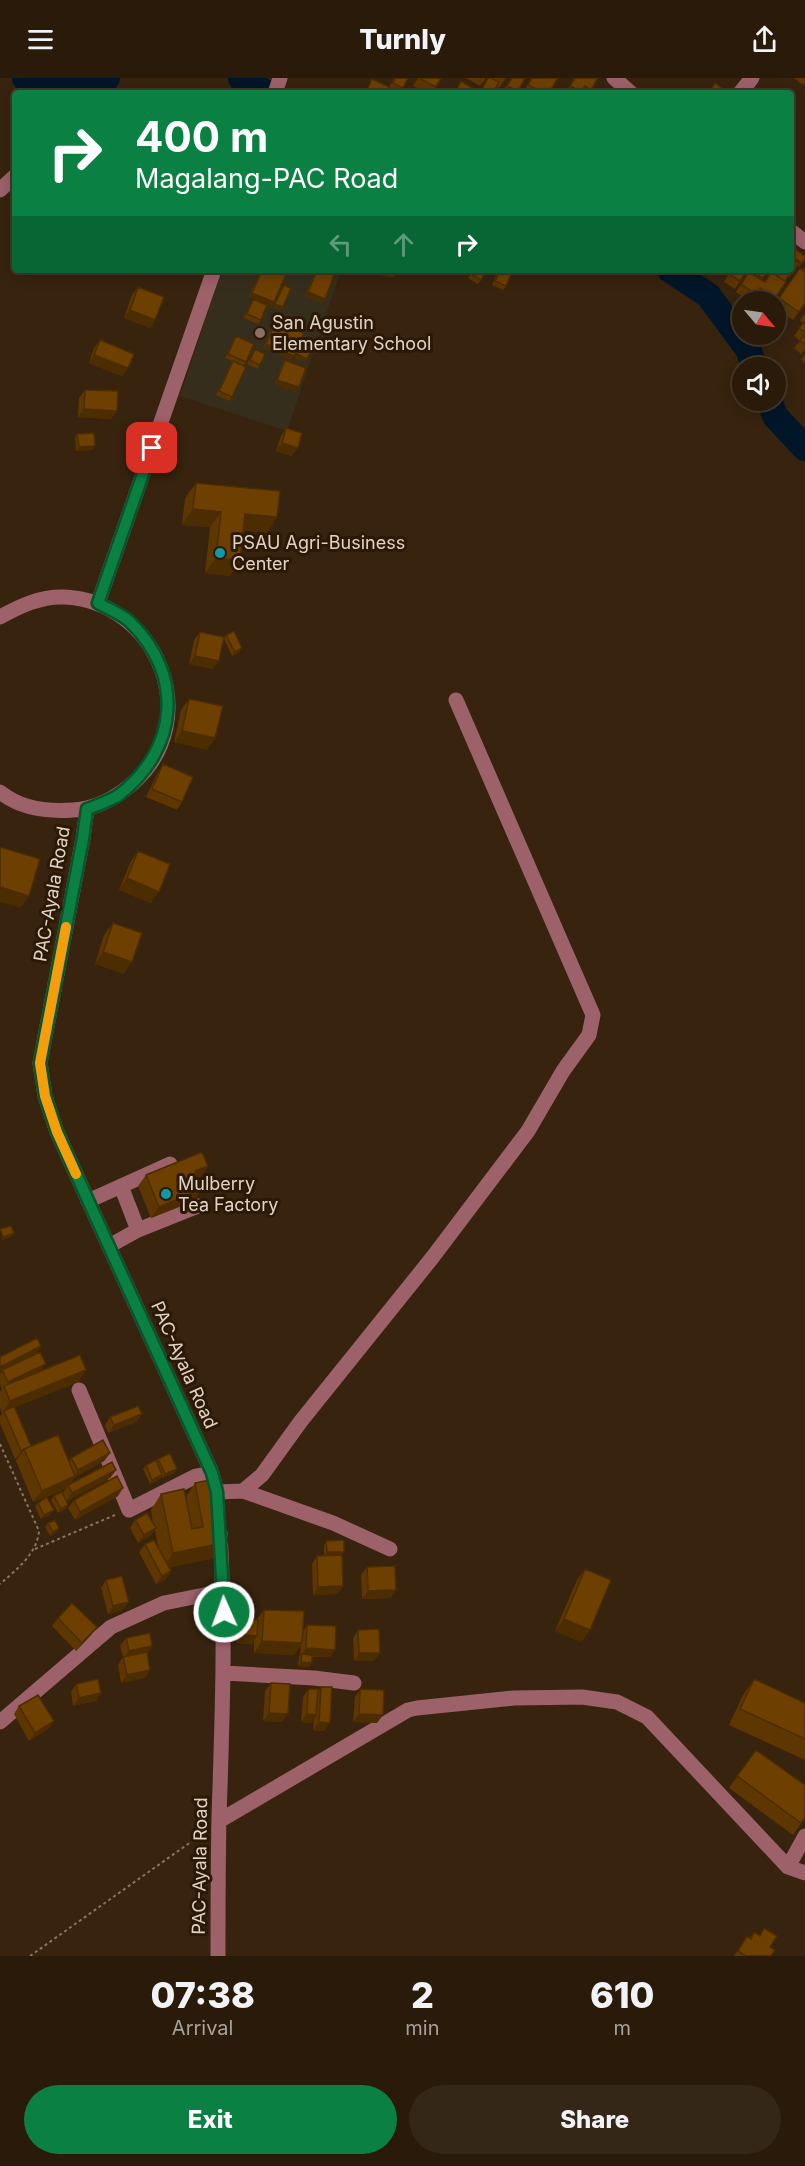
<!DOCTYPE html>
<html lang="en">
<head>
<meta charset="utf-8">
<style>
	body { margin:0; font-family:Inter,sans-serif; background:#352718; color:#f1f3f6; height:100vh; display:flex; flex-direction:column; font-size:22px; white-space:nowrap }
	* { box-sizing:border-box; margin:0 }
	p { font-size:20px; color:#a5a19c }
	.icon { flex:none; width:33px; height:33px; fill:none; stroke:currentColor; stroke-width:2; stroke-linecap:round; stroke-linejoin:round }
	.map { position:relative; height:1878px; overflow:hidden }
	.side { display:flex; flex-direction:column; background:#291a0a; flex:1 }
	.side>* { flex:none }
	.top-card { position:absolute; left:12px; top:12px; width:782px; height:183px; border-radius:6px; box-shadow:0 3px 15px #0003,0 0 0 2px #45382b; background:#0b8043; color:#fff; overflow:hidden }
	.needle { width:39px; rotate:119deg }
	.fabs { position:absolute; left:732px; top:213px; display:grid; gap:12px }
	.fabs a { display:grid; place-items:center; width:54px; height:54px; border-radius:50%; background:#291a0a; box-shadow:0 3px 15px #0003,0 0 0 2px #45382b; font-size:30px }
	.pin { position:absolute; display:grid; place-items:center; width:51px; height:51px; color:#fff; margin:-26px; border-radius:12px; box-shadow:0 3px 9px #0006 }
	.me { position:absolute; width:66px; margin:-33px; rotate:358deg; stroke-linejoin:round; filter:drop-shadow(0 0 4px #0008) }
	.turn { display:flex; align-items:center; gap:21px; height:126px; padding:0 24px; font-size:27px }
	.turn .icon { width:78px; height:78px; stroke-width:2.5 }
	.turn b { display:block; font-size:42px; line-height:51px }
	.lanes { display:flex; align-items:center; height:57px; padding:0 24px; background:#0003; justify-content:center; gap:30px; direction:ltr }
	.lanes .off { opacity:.35 }
	.eta { display:flex; justify-content:space-evenly; align-items:center; height:102px; text-align:center }
	.eta b { font-size:36px; font-weight:800; line-height:42px }
	.button { display:flex; gap:12px; margin-top:auto; padding:12px 24px }
	.button a { flex:1; height:69px; border-radius:36px; background:#0b8043; color:#fff; font-size:24px; font-weight:800; line-height:69px; text-align:center }
	.button a+a { background:#352718; color:#f1f3f6 }
	header { display:flex; justify-content:space-between; align-items:center; height:78px; padding:0 24px; background:#291a0a; font-size:27px; font-weight:800 }
	.map>svg:first-child { display:block }
	.education { fill:#362e1d }
	.lines { fill:none; stroke-linecap:round; stroke-linejoin:round }
	.river { stroke:#011628; stroke-width:26 }
	.path { stroke:#867664; stroke-width:2; stroke-dasharray:3 3; stroke-linecap:butt }
	.minor { stroke:#9d616a; stroke-width:15 }
	.wall { fill:#5e3601 }
	.shaded-wall { fill:#4c2c01 }
	.building { fill:#6d3f01; stroke:#4c2c01; stroke-width:1.5 }
	.route-casing { stroke:#07532c; stroke-width:15 }
	.route { stroke:#0b8043; stroke-width:10 }
	.slow { stroke:#f59e0b; stroke-width:10 }
	.education-dot { fill:#8d6e63; stroke:#2c1905; stroke-width:2 }
	.culture-dot { fill:#0f9aa8; stroke:#2c1905; stroke-width:2 }
	.labels { text-anchor:middle; stroke-width:6; stroke-linejoin:round; paint-order:stroke }
	.poi-label { font-size:18px; fill:#e0d3c6; stroke:#2c1905; text-anchor:start }
	.street-label { font-size:18px; fill:#e0d3c6; stroke:#2c1905 }
</style>
</head>
<body>
<header><svg class="icon" aria-label="menu" viewBox="0 0 24 24"><path d="M4 6h16M4 12h16M4 18h16"/></svg>Turnly<svg class="icon" aria-label="share" viewBox="0 0 24 24"><path d="M12 15V3M7 8l5-5 5 5M5 13v7h14v-7"/></svg></header>
<div class="map">
<svg width="805" height="1878" viewBox="0 0 805 1878">
	<rect width="100%" height="100%" fill="#37230e"/>
	<path class="education" d="M222,192H341L287,353L180,318Z"/>
	<g class="lines">
		<path class="river" d="M25,0L61,14L107,0
			M241,0L266,15
			M670,192L708,217L748,271L755,290
			M769,322L775,338L805,370"/>
		<path class="path" d="M0,1366L39,1453C37,1476 16,1492 0,1506
			M35,1471L115,1437
			M30,1878L205,1754"/>
		<path class="minor" d="M614,0L631,15
			M275,15L280,0
			M740,15L752,0
			M0,112L15,98
			M790,152L805,164
			M98,525L214,192
			M0,539C20,528 41,518 64,519C158,523 205,642 133,705C116,720 96,731 73,732C47,734 21,731 0,714
			M87,731L83,760L40,985L45,1018L57,1054L212,1395L218,1419
			M121,1108L138,1152
			M88,1123L170,1086
			M109,1168L138,1152L198,1128
			M79,1312L129,1432L196,1398L212,1395
			M243,1413L333,1445L390,1471
			M217,1414L243,1413L262,1397L301,1343L432,1180L528,1053L563,993L589,957L593,937L456,622
			M224,1595L314,1600L354,1605
			M0,1644L111,1549L164,1525L224,1513
			M219,1743L408,1632L417,1630L514,1620L582,1619L617,1624L647,1639L788,1789L805,1795
			M788,1789L805,1758
			M218,1878C218,1832 218,1786 219,1740C222,1645 226,1551 220,1455"/>
	</g>
	<path class="wall" d="M394,0H408L400,15H392L387,13Z
		M418,0H441L432,15H426L413,8Z
		M466,0H486L480,8Z
		M488,0H506L499,10L497,9L493,15H479Z
		M511,0H525L517,15H502Z
		M531,0H558L549,15H523Z
		M574,0H598L589,15H566Z
		M794,0H805V5L803,7Z
		M372,1L387,15H365Z
		M791,168L805,181L799,189L797,188L789,200L788,199L772,224H763L754,218L750,224L736,214L750,192H769L762,202L765,204L771,192H790Z
		M805,189V225L793,242L776,230V225L800,190L803,192Z
		M261,192H288L271,228L249,219Z
		M316,192H336L322,225L305,218Z
		M473,192L481,194V202L478,206L468,200Z
		M498,192H513L506,208L503,212L492,207Z
		M731,192H748L735,211L724,204Z
		M138,209L155,242L150,250L124,240L132,217Z
		M253,221L261,242L258,246L244,240Z
		M805,235V271L801,276L794,270L800,263L794,258L803,245L800,242Z
		M276,243L291,282L263,270L273,247Z
		M236,258L246,284L243,288L232,319L230,323L216,317L232,283L225,280Z
		M100,262L128,290L122,298L89,285L94,270Z
		M255,271L260,287L257,291L247,286Z
		M805,276V285L801,282Z
		M285,282L296,314L275,306L282,286Z
		M85,312L117,333L111,341L78,339L79,320Z
		M286,350L292,378L276,373L281,358Z
		M77,356L95,368L92,372L76,373L75,360Z
		M196,405L277,439L267,455L244,452L240,482L230,498L205,495L210,449L182,447L185,420Z
		M200,554L224,560L226,557L242,570L239,574L232,578L224,561L213,591L189,586L194,562Z
		M189,621L207,672L174,664L181,632Z
		M163,686L182,724L177,732L146,719L158,694Z
		M138,773L151,825L119,812L130,785Z
		M113,845L124,896L95,886L104,857Z
		M208,1088L200,1100L198,1101L194,1123L151,1140L138,1108L146,1097Z
		M41,1268L36,1276L41,1293L86,1292L78,1304L15,1329L31,1368L69,1383L71,1380L110,1375L104,1383L74,1400L69,1407L116,1392L110,1400L67,1423L66,1431L58,1435L51,1422L54,1418L62,1415L66,1411L33,1424L16,1383L18,1380L15,1381L0,1345V1338L3,1334L2,1335L0,1330V1314L2,1311L0,1307V1296L2,1293L0,1294V1279Z
		M142,1336L136,1344L108,1355L105,1347L110,1339Z
		M158,1381L177,1391L174,1395L162,1400V1398L160,1401L150,1406L143,1391L146,1387L156,1383Z
		M195,1405L228,1464L217,1480L169,1489L171,1493L166,1501L156,1506L139,1474L145,1466L158,1468L155,1452L150,1458L138,1465L130,1450L135,1442L153,1446L151,1432L161,1416L186,1419Z
		M118,1418L75,1442L68,1430L74,1422Z
		M38,1425L54,1432L51,1436L41,1441L35,1429Z
		M48,1445L57,1454L50,1458L45,1449Z
		M326,1463L343,1508L337,1516L313,1517L312,1486L317,1478L324,1477V1467Z
		M367,1489L396,1512L390,1520L362,1521L361,1497Z
		M585,1491L590,1552L581,1564L555,1553L577,1502Z
		M106,1502L123,1532L108,1536L101,1510Z
		M264,1532L303,1553L307,1547L330,1579H312V1585L309,1589L298,1588L299,1580L300,1578L301,1567L294,1577L254,1575V1562L252,1566L237,1565L238,1549L243,1541L256,1542Z
		M58,1540L97,1549L91,1557L76,1573L52,1548Z
		M358,1552L380,1575L374,1583H354L353,1560Z
		M126,1560L152,1568L147,1576L150,1592L145,1600L121,1605L118,1587L123,1579L120,1568Z
		M754,1601L805,1625V1682L729,1647L743,1617Z
		M271,1605L288,1636L282,1644L263,1643L265,1613Z
		M76,1606L101,1615L96,1623L73,1628L71,1614Z
		M321,1609L324,1653L313,1652L314,1640L311,1645L301,1644L303,1619L308,1611L318,1613Z
		M360,1611L377,1645L353,1644L355,1619Z
		M19,1628L54,1643L48,1651L29,1663L14,1636Z
		M756,1672L805,1740L793,1757L729,1710Z
		M754,1854L770,1869L771,1878H734L747,1858L750,1860Z"/>
	<path class="shaded-wall" d="M346,192H373L369,198Z
		M381,193L396,196L394,200L378,197Z
		M308,214L325,221L322,225L305,218Z
		M252,215L274,224L271,228L249,219Z
		M275,226L283,229L280,233L273,230Z
		M130,232L155,242L150,250L124,240Z
		M266,266L294,278L291,282L263,270Z
		M297,276L307,281L304,285L294,280Z
		M94,277L128,290L122,298L89,285Z
		M277,302L299,309L296,314L275,306Z
		M84,331L117,333L111,341L78,339Z
		M282,365L298,370L292,378L276,373Z
		M95,368L92,372L76,373L79,369Z
		M193,431L221,434L210,449L182,447Z
		M245,436L277,439L267,455L234,452Z
		M216,480L240,482L230,498L205,495Z
		M242,570L239,574L232,578L235,574Z
		M195,578L219,583L213,591L189,586Z
		M182,653L215,660L207,672L174,664Z
		M127,800L159,814L151,825L119,812Z
		M0,809L29,818L20,830L0,824Z
		M103,874L132,884L124,896L95,886Z
		M208,1088L200,1100L187,1105L195,1093Z
		M202,1111L194,1123L151,1140L159,1129Z
		M14,1155L11,1159L0,1163L3,1159Z
		M41,1268L36,1276L0,1294V1289Z
		M46,1286L40,1294L5,1309L8,1304Z
		M86,1292L78,1304L4,1334V1333L2,1335L10,1323Z
		M142,1336L136,1344L108,1355L114,1347Z
		M24,1372L18,1380L15,1381L21,1373Z
		M110,1375L104,1383L74,1400L66,1411L33,1424L42,1413L74,1399L78,1392Z
		M177,1391L174,1395L162,1400L165,1396Z
		M116,1392L110,1400L66,1423L72,1415Z
		M162,1397L160,1401L150,1406L152,1402Z
		M123,1410L118,1418L75,1442L80,1434Z
		M68,1427L66,1431L58,1435L61,1431Z
		M54,1432L51,1436L41,1441L44,1437Z
		M59,1450L57,1454L50,1458L53,1454Z
		M156,1450L150,1458L138,1465L144,1457Z
		M228,1464L217,1480L162,1491L173,1475Z
		M327,1474H344L341,1478L324,1479Z
		M171,1493L166,1501L156,1506L162,1498Z
		M343,1508L337,1516L313,1517L318,1509Z
		M396,1512L390,1520L362,1521L368,1513Z
		M129,1524L123,1532L108,1536L113,1528Z
		M564,1541L590,1552L581,1564L555,1553Z
		M97,1549L91,1557L76,1573L82,1565Z
		M243,1557L257,1558L252,1566L237,1565Z
		M262,1563L302,1565L294,1577L254,1575Z
		M152,1568L147,1576L123,1581L129,1573Z
		M306,1570L335,1572L330,1579L302,1578V1576L300,1578Z
		M359,1575H380L374,1583H354Z
		M301,1584L312,1585L309,1589L298,1588Z
		M150,1592L145,1600L121,1605L127,1597Z
		M101,1615L96,1623L73,1628L79,1620Z
		M269,1635L288,1636L282,1644L263,1643Z
		M307,1636L316,1637L311,1645L301,1644Z
		M359,1636L383,1637L377,1645L353,1644Z
		M54,1643L48,1651L29,1663L35,1655Z
		M319,1644L330,1645L324,1653L313,1652Z"/>
	<path class="building" d="M395,0H408L403,10L393,5Z
		M419,0H441L436,9Z
		M488,0H491L499,4L493,15H480Z
		M512,0H525L518,13L507,8Z
		M532,0H558L549,15H544L528,7Z
		M575,0H598L591,12L585,8L581,14L570,8Z
		M372,1L389,9L387,15H375L367,12Z
		M461,3L474,11L472,15H459L456,13Z
		M715,5L726,13L725,15H709Z
		M451,10L459,15H448Z
		M747,11L753,15H744Z
		M791,168L805,178V181L802,185L790,178Z
		M790,180L799,185L792,196L786,192H790Z
		M800,190L805,194V225L799,234L779,220Z
		M262,192H288L274,224L252,215Z
		M317,192H336L325,221L308,214Z
		M382,192H397L396,196L381,193Z
		M474,192H482L481,194L484,196L481,202L471,196Z
		M500,192H513L506,208L495,203Z
		M732,192H748L740,203L729,196Z
		M751,192H769L763,200Z
		M772,192H784L790,196L785,203L771,194L769,196Z
		M749,194L765,204L771,194L786,204L775,220L760,210L756,216L741,206Z
		M284,207L291,210L283,229L275,226Z
		M138,209L164,219L155,242L130,232Z
		M253,221L267,227L261,242L247,236Z
		M276,243L304,255L294,278L266,266Z
		M805,243V254L799,250Z
		M805,256V267L800,262Z
		M236,258L254,266L246,284L228,276Z
		M304,259L315,263L307,281L297,276Z
		M100,262L134,276L128,290L94,277Z
		M255,271L265,276L260,287L250,282Z
		M285,282L306,290L299,309L277,302Z
		M233,283L246,289L232,319L219,313Z
		M85,312L118,313L117,333L84,331Z
		M286,350L302,355L298,370L282,365Z
		M94,355L95,368L79,369L77,356Z
		M196,405L280,413L277,439L245,436L240,482L216,480L221,434L193,431Z
		M234,553L242,570L235,574L226,557Z
		M200,554L224,559L219,583L195,578Z
		M189,621L223,628L215,660L182,653Z
		M163,686L193,699L182,724L152,711Z
		M0,769L40,781L29,818L0,809Z
		M138,773L170,786L159,814L127,800Z
		M113,845L142,855L132,884L103,874Z
		M202,1074L208,1088L195,1093L202,1111L159,1129L146,1097Z
		M11,1148L14,1155L3,1159L0,1151Z
		M37,1260L41,1268L0,1289V1279Z
		M40,1274L46,1286L8,1304L2,1292Z
		M80,1277L86,1292L10,1323L4,1308Z
		M14,1328L31,1368L21,1373L4,1333Z
		M138,1328L142,1336L114,1347L110,1339Z
		M58,1357L75,1398L42,1413L24,1371Z
		M103,1362L110,1375L78,1392L71,1380Z
		M170,1375L177,1391L165,1396L158,1381Z
		M156,1382L162,1397L152,1402L146,1387Z
		M112,1384L116,1392L72,1415L68,1407Z
		M117,1398L123,1410L80,1434L74,1422Z
		M215,1401L228,1464L173,1475L161,1416L184,1411L192,1451L203,1449L195,1405Z
		M62,1414L68,1427L61,1431L54,1418Z
		M47,1419L54,1432L44,1437L38,1425Z
		M147,1435L156,1450L144,1457L135,1442Z
		M55,1442L59,1450L53,1454L48,1445Z
		M154,1462L171,1493L162,1498L145,1466Z
		M344,1462V1474H327L326,1463Z
		M342,1477L343,1508L318,1509L317,1478Z
		M395,1488L396,1512L368,1513L367,1489Z
		M585,1491L611,1502L590,1552L564,1541Z
		M122,1498L129,1524L113,1528L106,1502Z
		M72,1525L97,1549L82,1565L58,1540Z
		M264,1532L304,1533L302,1565L262,1563Z
		M243,1541L258,1542L257,1558L243,1557Z
		M307,1547L336,1548L335,1572L306,1570Z
		M379,1551L380,1575H359L358,1552Z
		M150,1555L152,1568L129,1573L126,1560Z
		M147,1574L150,1592L127,1597L123,1579Z
		M302,1576L312,1577V1585L301,1584Z
		M98,1601L101,1615L79,1620L76,1606Z
		M754,1601L805,1625V1661L740,1631Z
		M271,1605L290,1606L288,1636L269,1635Z
		M321,1609H332L330,1645L319,1644Z
		M308,1611H318L316,1637L307,1636Z
		M360,1611L384,1612L383,1637L359,1636Z
		M38,1617L54,1643L35,1655L19,1628Z
		M756,1672L805,1707V1740L801,1745L737,1698Z
		M764,1850L777,1858L770,1869L775,1872L771,1878H746L738,1873L747,1858L751,1861L754,1854L760,1858Z"/>
	<g class="lines">
		<defs>
			<path id="route" d="M152,370L98,525C108,531 122,536 130,544C184,596 179,670 120,716C111,723 97,727 87,731L83,760L40,985L45,1018L57,1054L212,1395L217,1414L224,1534"/>
		</defs>
		<use href="#route" class="route-casing"/>
		<use href="#route" class="route"/>
		<path class="slow" d="M66,849L40,985L45,1018L57,1054L76,1096"/>
	</g>
	<circle class="education-dot" cx="260" cy="255" r="6"/>
	<g class="culture-dot">
		<circle cx="220" cy="475" r="6"/>
		<circle cx="166" cy="1116" r="6"/>
	</g>
	<g class="labels">
		<g class="poi-label">
			<text x="272" y="251">San Agustin<tspan x="272" dy="21">Elementary School</tspan></text>
			<text x="232" y="471">PSAU Agri-Business<tspan x="232" dy="21">Center</tspan></text>
			<text x="178" y="1112">Mulberry<tspan x="178" dy="21">Tea Factory</tspan></text>
		</g>
		<g class="street-label">
			<text transform="translate(52 816) rotate(-80)" y="6">PAC-Ayala Road</text>
			<text transform="translate(184 1287) rotate(66)" y="6">PAC-Ayala Road</text>
			<text transform="translate(200 1788) rotate(-89)" y="6">PAC-Ayala Road</text>
		</g>
	</g>
</svg>
<div class="fabs">
<a><svg class="needle" viewBox="-14 -14 28 28"><path d="M0-13l5 13h-10z" fill="#e53935"/><path d="M0 13l5-13h-10z" fill="#a5a19c"/></svg></a>
<a><svg class="icon" aria-label="sound" viewBox="0 0 24 24"><path d="M4 9h4l5-4v14l-5-4H4zM17 9q2 3 0 6"/></svg></a>
</div>
<div class="pin" style="left:152px;top:370px;background:#d93025"><svg class="icon" aria-label="arrive" viewBox="0 0 24 24"><path d="M6 21V4h12l-3 4 3 4H6"/></svg></div>
<svg class="me" style="left:224px;top:1534px" viewBox="-20 -20 40 40"><circle r="17" fill="#0b8043" stroke="#fff" stroke-width="3"/><path d="M0-11L8 9 0 5-8 9z" fill="#fff"/></svg>
<div class="top-card">
<div class="turn"><svg class="icon" aria-label="right" viewBox="0 0 24 24"><path d="M7 20v-9h11M14 6l5 5-5 5"/></svg><div><b>400 m</b>Magalang-PAC Road</div></div>
<div class="lanes"><svg class="icon off" aria-label="left" viewBox="0 0 24 24"><path d="M17 20v-9H6M10 6l-5 5 5 5"/></svg><svg class="icon off" aria-label="ahead" viewBox="0 0 24 24"><path d="M12 20V5M6 11l6-6 6 6"/></svg><svg class="icon" aria-label="right" viewBox="0 0 24 24"><path d="M7 20v-9h11M14 6l5 5-5 5"/></svg></div>
</div>
</div>
<section class="side">
<div class="eta">
<div><b>07:38</b><p>Arrival</p></div>
<div><b>2</b><p>min</p></div>
<div><b>610</b><p>m</p></div>
</div>
<div class="button"><a>Exit</a><a>Share</a></div>
</section>
</body>
</html>
